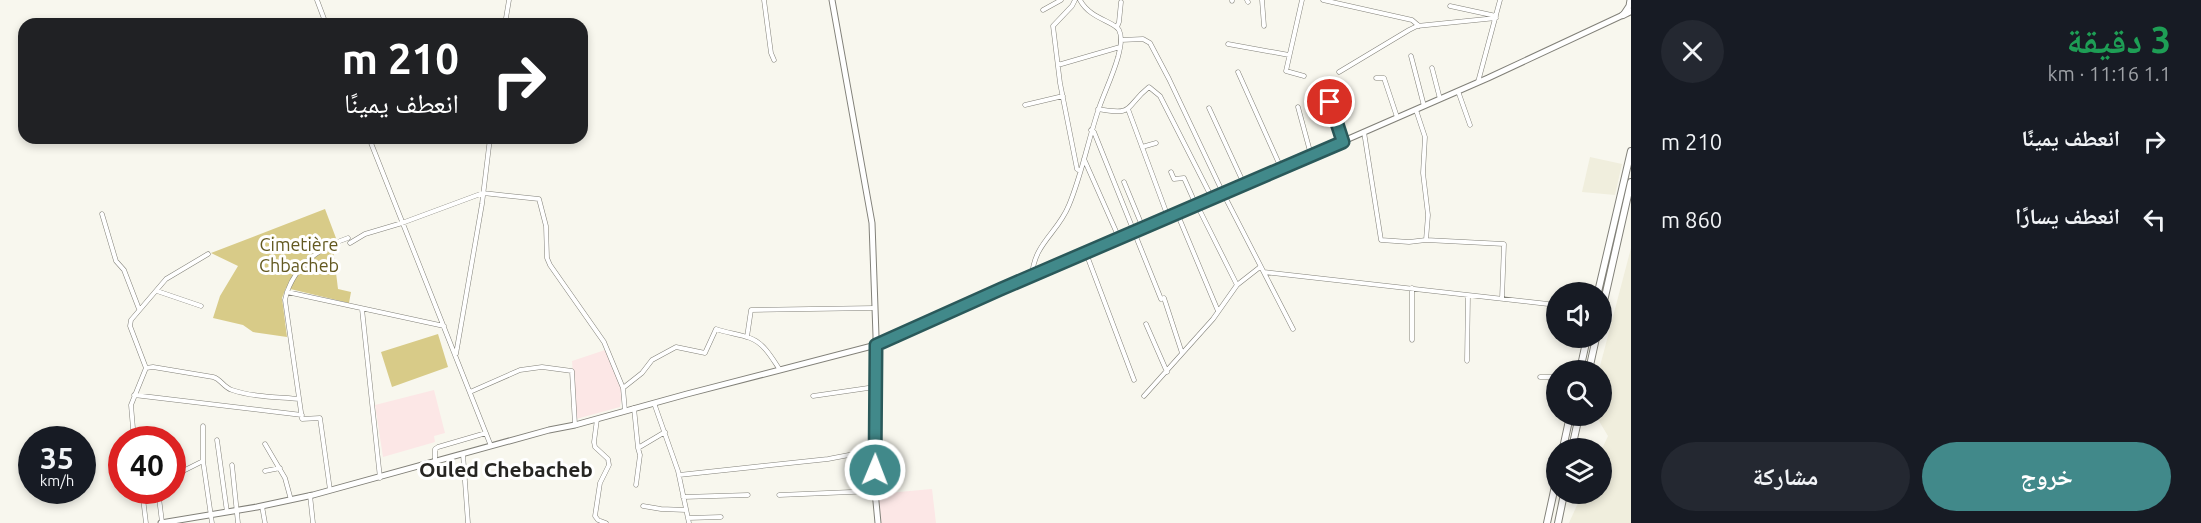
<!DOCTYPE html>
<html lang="ar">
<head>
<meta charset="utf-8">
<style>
	body { margin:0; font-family:Ubuntu,"Noto Naskh Arabic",sans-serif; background:#242831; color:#f1f3f6; direction:rtl; height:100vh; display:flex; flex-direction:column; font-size:22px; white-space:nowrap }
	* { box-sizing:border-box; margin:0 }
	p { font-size:20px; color:#9ea1a6 }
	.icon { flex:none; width:33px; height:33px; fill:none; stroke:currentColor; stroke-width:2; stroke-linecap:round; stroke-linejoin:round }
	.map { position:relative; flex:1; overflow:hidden; direction:ltr }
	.sheet { display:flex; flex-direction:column; background:#171b24; width:570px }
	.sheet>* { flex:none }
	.hud { position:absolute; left:18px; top:18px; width:570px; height:126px; border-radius:18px; box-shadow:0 3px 9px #0003; direction:rtl; background:#202124; color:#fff; overflow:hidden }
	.buttons { position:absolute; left:1546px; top:282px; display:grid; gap:12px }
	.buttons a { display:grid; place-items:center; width:66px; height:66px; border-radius:50%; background:#171b24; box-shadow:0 3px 9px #0003; font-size:30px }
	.speed { position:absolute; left:18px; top:426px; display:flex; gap:12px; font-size:30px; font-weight:700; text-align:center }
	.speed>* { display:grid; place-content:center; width:78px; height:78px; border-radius:50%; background:#171b24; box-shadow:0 3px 9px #0003; line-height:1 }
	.speed small { font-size:15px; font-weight:400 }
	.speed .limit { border:9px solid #d22; background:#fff; color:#111 }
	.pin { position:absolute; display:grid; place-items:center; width:51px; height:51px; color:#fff; margin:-26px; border:3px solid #fff; border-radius:50%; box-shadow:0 2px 6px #0007 }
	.me { position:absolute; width:66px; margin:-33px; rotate:1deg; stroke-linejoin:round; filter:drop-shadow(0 0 4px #0008) }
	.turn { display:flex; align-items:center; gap:21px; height:126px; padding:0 30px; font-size:27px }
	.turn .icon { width:78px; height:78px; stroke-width:2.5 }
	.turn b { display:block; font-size:42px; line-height:51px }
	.round { display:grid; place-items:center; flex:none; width:63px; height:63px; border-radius:32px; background:#242831 }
	.summary { display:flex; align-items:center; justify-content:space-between; height:102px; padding:0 30px }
	h1 { font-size:36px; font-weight:700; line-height:45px; color:#1e9e55 }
	.primary-button { display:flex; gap:12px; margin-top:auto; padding:12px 30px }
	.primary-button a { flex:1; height:69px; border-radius:36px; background:#41898a; color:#fff; font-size:24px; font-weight:700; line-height:69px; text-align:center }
	.primary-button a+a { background:#242831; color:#f1f3f6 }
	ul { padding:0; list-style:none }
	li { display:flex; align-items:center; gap:18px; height:78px; padding:0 30px }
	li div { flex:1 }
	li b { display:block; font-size:22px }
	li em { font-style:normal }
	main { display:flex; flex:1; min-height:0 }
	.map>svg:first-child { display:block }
	.built { fill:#f0eedd }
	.education { fill:#fce7e6 }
	.green { fill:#d8cb88 }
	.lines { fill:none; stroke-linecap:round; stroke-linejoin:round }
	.street-casing { stroke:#828179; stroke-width:5 }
	.secondary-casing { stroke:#828179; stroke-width:7 }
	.highway-casing { stroke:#828179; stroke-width:8 }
	.street { stroke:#fff; stroke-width:4 }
	.secondary { stroke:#fff; stroke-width:5 }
	.highway { stroke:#fff; stroke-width:6 }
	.route-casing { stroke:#2a595a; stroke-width:15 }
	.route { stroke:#41898a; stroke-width:10 }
	.labels { text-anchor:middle; stroke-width:6; stroke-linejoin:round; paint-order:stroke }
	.park-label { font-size:18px; fill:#635921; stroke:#fff }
	.quarter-label { font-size:21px; font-weight:bold; fill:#262522; stroke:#fff }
</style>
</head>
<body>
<main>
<section class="sheet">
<div class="summary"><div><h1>3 دقيقة</h1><p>1.1 km · 11:16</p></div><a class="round"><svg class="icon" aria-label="close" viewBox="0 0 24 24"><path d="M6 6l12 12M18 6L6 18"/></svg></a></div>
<ul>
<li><svg class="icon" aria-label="right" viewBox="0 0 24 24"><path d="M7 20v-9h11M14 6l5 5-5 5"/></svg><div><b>انعطف يمينًا</b></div><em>210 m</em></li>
<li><svg class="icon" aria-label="left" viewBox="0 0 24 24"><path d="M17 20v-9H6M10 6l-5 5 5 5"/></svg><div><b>انعطف يسارًا</b></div><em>860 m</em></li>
</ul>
<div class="primary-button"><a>خروج</a><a>مشاركة</a></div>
</section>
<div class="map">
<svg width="1631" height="523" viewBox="0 0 1631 523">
	<rect width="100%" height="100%" fill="#f8f7ee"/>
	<path class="built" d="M1590,157L1622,164L1615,195L1582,192Z
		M1631,248V523H1569L1582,494H1602V449L1608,436L1596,416H1602V370H1599Z"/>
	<path class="education" d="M605,350L623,388L620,407L576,419L572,361Z
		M434,390L445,433L434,436L435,442L383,457L375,405Z
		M932,489L936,523H879L876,494Z"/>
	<path class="green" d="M325,209L339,246L333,248L338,289L351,292L349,303L286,288L282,298L287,337L253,332L243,325L213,318L220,296L238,266L211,253Z
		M438,334L448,367L392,387L381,352Z"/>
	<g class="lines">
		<defs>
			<path id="street" d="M317,0L326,24
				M764,0L771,53L774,60
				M1075,0L1072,6L1053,26L1060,83L1077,169L1080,171
				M1232,0V1
				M1247,0L1248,2
				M1262,0L1264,26
				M1302,0L1286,71L1304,76
				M1323,0L1412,20L1419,26
				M1450,6L1496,16
				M1043,10L1061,0
				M505,24L509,0
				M1117,27L1119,22L1121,2
				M1121,40L1143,39L1150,43L1169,79L1223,193L1293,329
				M1228,44L1289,55
				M1411,56L1424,106
				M1058,65L1120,47
				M1432,68L1440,99
				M1238,72L1281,168
				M1339,72L1409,30L1417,26L1496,18
				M1376,78H1384L1397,117
				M1478,82L1500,0
				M1458,91L1470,125
				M1327,94L1343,142
				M1025,105L1063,96
				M1298,107L1311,155
				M1209,108L1244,184
				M1098,109C1136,116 1124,107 1149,87L1160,96L1212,198
				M1128,109L1168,217
				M1416,110L1425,137L1423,173L1428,215L1426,240L1504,244L1502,299
				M1091,130L1094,132L1157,289L1161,299L1164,298L1182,353
				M1364,132L1381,240L1409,242L1426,240
				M369,138L491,446
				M1142,147L1156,143
				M1084,159L1119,238
				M1171,172L1174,179L1184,178L1196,205
				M1124,182L1143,228
				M1197,205L1237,285
				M1177,213L1218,311
				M102,214L116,261L124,270L139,309
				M350,243L365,234L402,223L483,193L539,199L546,226L547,258L550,265L604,342L623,388L625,411
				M1086,253L1134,380
				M1264,272L1557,305
				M1032,277C1033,244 1058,233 1069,205C1082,174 1088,140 1099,108C1105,91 1113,75 1118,57C1120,49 1123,38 1119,30C1114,21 1090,19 1080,0
				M157,291L201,306
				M287,292C297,264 321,247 348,238
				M362,309L380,478
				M1146,324L1167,372
				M747,337L751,310L875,308
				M1412,340V288
				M456,354L482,204L490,138
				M1467,361L1468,295
				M146,368L153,367L213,377C221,379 223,387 232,390C253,397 277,397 299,399
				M1540,377H1557
				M623,388L642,373L652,360L676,347L705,353L716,329C727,333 739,334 750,338C764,343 772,358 780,370
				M470,392L520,370L542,367L572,371L575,425
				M134,395L302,415
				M813,396L875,387
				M1144,396L1213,319L1237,285L1260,267
				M654,403L678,471L689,523
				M634,408L638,448L665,432
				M597,419L594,442L595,447L608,459L609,465L600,483L595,516L598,520L606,523
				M203,426V461L212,523
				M134,440L131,405L146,368L130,326L131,320L166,279L208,254
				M217,440L227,512
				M265,444L285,478L291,500
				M463,454L468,523
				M435,462V449L438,447L486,433
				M232,465L238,523
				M265,471L280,468
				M172,472H181L203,461
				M679,475L828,459L875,450
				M636,485L640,455L638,448
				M142,490L146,523
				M158,490L162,522
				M330,490L320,418L302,419L285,300L287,292L444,326
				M310,495L313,523
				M779,495L875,491
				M683,497L748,495
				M262,506L265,523
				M643,506L661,509L686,510
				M688,518L721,517"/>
			<path id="secondary" d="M832,0L872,223L876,336L875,491L878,523
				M161,523L257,507L313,495L549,430L575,425L687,394L876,345L1001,289L1032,277L1488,78L1623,15L1629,6L1630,0"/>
			<path id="highway" d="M1623,15L1631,11
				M1598,292L1631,151
				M1602,310L1631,182
				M1580,370L1587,338
				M1589,370L1596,338
				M1563,448L1570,416
				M1572,448L1579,416
				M1547,523L1557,477
				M1558,523L1564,494"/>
		</defs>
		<use href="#street" class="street-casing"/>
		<use href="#secondary" class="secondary-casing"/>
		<use href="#highway" class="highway-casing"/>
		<use href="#street" class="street"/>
		<use href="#secondary" class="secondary"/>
		<use href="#highway" class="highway"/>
	</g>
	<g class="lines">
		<defs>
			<path id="route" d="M875,470L876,345L1001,289L1343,142L1330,102"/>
		</defs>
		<use href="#route" class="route-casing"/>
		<use href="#route" class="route"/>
	</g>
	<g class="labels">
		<g class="park-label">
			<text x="299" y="251">Cimetière<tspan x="299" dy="21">Chbacheb</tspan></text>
		</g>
		<g class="quarter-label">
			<text x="506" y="477">Ouled Chebacheb</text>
		</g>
	</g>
</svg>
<div class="buttons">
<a><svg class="icon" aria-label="sound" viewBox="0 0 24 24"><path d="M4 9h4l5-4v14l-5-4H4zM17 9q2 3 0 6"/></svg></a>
<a><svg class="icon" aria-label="search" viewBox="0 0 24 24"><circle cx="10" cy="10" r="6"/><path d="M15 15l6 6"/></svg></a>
<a><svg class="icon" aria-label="layers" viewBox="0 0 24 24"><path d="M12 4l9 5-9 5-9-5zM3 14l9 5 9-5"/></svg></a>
</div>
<div class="speed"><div>35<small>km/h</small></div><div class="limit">40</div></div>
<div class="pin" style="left:1330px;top:102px;background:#d93025"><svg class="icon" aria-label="arrive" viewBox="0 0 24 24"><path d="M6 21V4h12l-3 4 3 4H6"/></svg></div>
<svg class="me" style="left:875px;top:470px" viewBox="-20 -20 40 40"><circle r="17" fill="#41898a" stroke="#fff" stroke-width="3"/><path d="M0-11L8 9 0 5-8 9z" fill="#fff"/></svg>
<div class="hud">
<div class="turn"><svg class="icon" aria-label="right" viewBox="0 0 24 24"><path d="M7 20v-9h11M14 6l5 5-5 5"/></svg><div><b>210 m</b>انعطف يمينًا</div></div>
</div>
</div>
</main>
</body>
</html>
